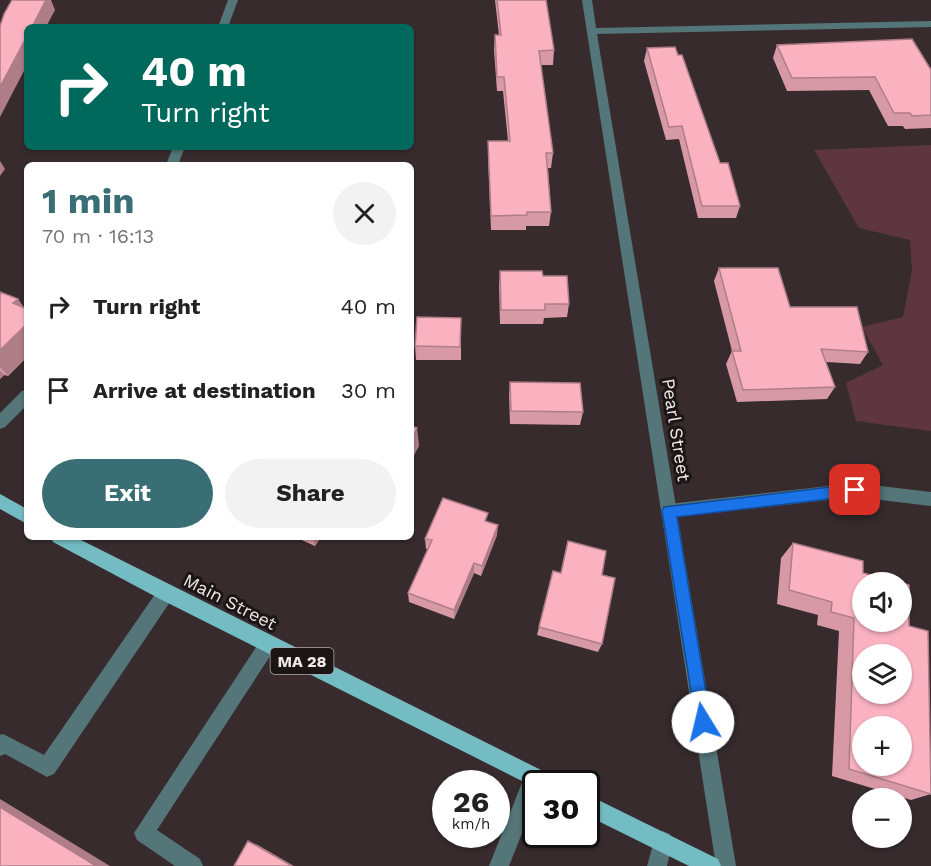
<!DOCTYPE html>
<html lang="en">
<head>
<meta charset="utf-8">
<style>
	body { margin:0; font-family:"Work Sans",sans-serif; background:#f2f2f2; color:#222; height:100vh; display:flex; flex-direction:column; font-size:22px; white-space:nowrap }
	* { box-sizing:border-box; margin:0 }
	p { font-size:20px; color:#767676 }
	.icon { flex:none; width:33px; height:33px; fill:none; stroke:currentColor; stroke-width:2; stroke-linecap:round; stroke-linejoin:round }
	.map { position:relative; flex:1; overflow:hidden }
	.panel { position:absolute; left:24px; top:162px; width:390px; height:378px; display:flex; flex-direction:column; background:#fff; border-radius:9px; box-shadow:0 2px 4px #0004 }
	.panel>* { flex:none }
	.top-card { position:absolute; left:24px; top:24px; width:390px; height:126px; border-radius:9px; box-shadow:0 2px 4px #0004; background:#00695c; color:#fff; overflow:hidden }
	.buttons { position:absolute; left:852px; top:572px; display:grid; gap:12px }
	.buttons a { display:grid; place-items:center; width:60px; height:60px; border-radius:50%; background:#fff; box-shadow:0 2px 4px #0004; font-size:30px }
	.speed { position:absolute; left:432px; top:770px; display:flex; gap:12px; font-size:30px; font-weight:700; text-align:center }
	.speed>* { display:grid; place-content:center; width:78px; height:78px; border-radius:50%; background:#fff; box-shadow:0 2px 4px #0004; line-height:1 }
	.speed small { font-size:15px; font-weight:400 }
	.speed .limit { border:3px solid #111; border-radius:9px; background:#fff; color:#111 }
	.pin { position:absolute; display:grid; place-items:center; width:51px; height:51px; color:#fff; margin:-26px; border-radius:12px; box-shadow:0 3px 9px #0006 }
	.me { position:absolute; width:66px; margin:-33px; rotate:351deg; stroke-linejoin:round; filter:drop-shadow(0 0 4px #0008) }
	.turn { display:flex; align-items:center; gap:21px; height:126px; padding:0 18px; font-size:27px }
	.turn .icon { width:78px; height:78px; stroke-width:2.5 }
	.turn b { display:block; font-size:42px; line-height:51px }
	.round { display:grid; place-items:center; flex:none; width:63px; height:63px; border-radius:32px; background:#f2f2f2 }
	.headline { display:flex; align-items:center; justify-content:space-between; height:102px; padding:0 18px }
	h1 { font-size:36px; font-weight:700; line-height:45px; color:#386e74 }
	.primary-button { display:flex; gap:12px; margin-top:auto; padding:12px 18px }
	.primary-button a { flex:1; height:69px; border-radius:36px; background:#386e74; color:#fff; font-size:24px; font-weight:700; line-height:69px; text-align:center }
	.primary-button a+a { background:#f2f2f2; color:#222 }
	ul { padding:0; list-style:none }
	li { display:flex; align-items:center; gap:18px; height:84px; padding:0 18px }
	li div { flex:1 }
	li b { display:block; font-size:22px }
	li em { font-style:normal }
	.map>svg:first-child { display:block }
	.green { fill:#5e363f }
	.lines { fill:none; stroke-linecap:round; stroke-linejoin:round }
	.service { fill:#547679; fill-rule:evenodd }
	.minor { fill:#547679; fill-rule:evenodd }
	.primary { fill:#74bcc4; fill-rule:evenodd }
	.wall { fill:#d799a6 }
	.shaded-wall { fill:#af7d87 }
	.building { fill:#fab2c1; stroke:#af7d87; stroke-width:1.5; fill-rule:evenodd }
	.route { fill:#1a73e8; stroke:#114b97; stroke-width:1.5 }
	.labels { text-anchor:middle; stroke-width:6; stroke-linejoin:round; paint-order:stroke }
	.shield { fill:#1b1516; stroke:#b0a9aa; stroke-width:1.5 }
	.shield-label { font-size:16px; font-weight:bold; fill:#f0e8e9 }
	.street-label { font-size:18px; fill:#f0e8e9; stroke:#1b1516 }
</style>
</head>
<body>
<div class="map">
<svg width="931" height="866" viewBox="0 0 931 866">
	<rect width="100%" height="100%" fill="#372b2e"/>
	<path class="green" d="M931,145V431L856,421L846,383L883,365L862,327L903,317L912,270L910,240L859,228L814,150Z"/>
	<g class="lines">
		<path class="service" d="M855,483L931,492V506L855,497L669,518L663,516L661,511L663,506L669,504Z
			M166,585L172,587L174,593L172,599L54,774L47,777L5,754L0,756V735L3,734L44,755L160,587Z
			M268,635L274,638L277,644L274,650L157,830L200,859L203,866H175L137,840L134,833L262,638Z
			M534,767L541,770L544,777L541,783H536V798L509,866H489L527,770Z
			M663,831L670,834L673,841L667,866H647L656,834Z"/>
		<path class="minor" d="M228,0H238L228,27H218Z
			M582,0H592L596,28L931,21V27L597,34L736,866H716Z
			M173,147H185L178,165H166Z
			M27,389V405L5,427L0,429V413L22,391Z"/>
		<path class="primary" d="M0,494L27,509V524L0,509Z
			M51,537H75L553,776L556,783H536V788L160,599L53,542Z
			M586,794L718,859L721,866H689L586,815Z"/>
	</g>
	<path class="wall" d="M495,0H546L554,50L553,65H541L553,153L551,168H548L551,212L549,226H526V230H491L488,156V141H508L503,91H497L494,50L495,35H499Z
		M777,45L931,70V128L905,129L903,126H888L869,90L787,91L773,58Z
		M647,48L678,55L720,163L740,206L736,218H698L679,139L666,140L644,61Z
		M719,268L790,307L868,352L860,364L826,362L835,387L827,399L737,402L726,364L732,351L714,281Z
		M500,271L543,276L569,304L567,317L544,318L543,324H500L499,285Z
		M0,292L18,299L24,308L27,309V357L8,376L4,375L0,379Z
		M461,318V360H416L415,346Z
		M510,382L583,412L580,425L510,424L509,395Z
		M488,522L497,535L481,576L474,573L454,619L409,602L408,593L428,549H426L425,539Z
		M295,537H321L315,546Z
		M793,543L863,573L909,626L931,761V794L911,800L832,776L839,631L817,625L818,615L777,604L781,558Z
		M553,571L561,573L602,575V644L598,652L537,635Z"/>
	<path class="shaded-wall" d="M46,0H51L55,10L46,27H32Z
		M27,36V65L0,117V87Z
		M0,161L5,169L0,176Z
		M18,299L27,312L13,303Z
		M27,324V357L8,376L0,367V350Z
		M0,370L4,375L0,379Z
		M417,428L419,446L411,461V440Z
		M498,525L497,535L481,576L482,566Z
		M312,537H321L315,546Z
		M474,563V573L454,619V610Z
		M0,799L110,866H96L0,807Z
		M248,841L258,845L294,866H292Z"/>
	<path class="building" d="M12,0H46L32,27H27V36L0,87V26L4,14Z
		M497,0H546L554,50L539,51L553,153H546L551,212H527V215L491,216L488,141H510L504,77H497L495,35H501Z
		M912,39L931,70V115L912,116L910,113H894L875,77L792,78L777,45Z
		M675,47L678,55H682L720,163H728L740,206H702L682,126L669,127L647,48Z
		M719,268H778L790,307H857L868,352L821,349L835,387L743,390L732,351H741Z
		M500,271H542L543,276H567L569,304H545V310H501Z
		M0,292L18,299L13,303L27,309V324L0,350Z
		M417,317L461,318L460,347L415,346Z
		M510,382L580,383L583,412L511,411Z
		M411,426L417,428L411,440Z
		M443,498L488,513L485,521L498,525L482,566L474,563L454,610L408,593L432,540L425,539Z
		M568,541L606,551L602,575L615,578L602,644L539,627L553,571L561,573Z
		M793,543L863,561V573L897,582H862V621H902V583L909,585V626L928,631L931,794L849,769L854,618L831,612L832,602L789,590ZM862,654H902V693H862ZM862,726H902V765H862Z
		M0,807L96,866H0Z
		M248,841L292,866H234Z"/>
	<path class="route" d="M855,484L860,486L862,490L860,494L855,496L677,517L711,722L709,728L703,731L697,728L662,511L664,507Z"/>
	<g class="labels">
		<rect class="shield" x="270.5" y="648" width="63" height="26" rx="4.5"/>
		<g class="shield-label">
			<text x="302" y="667">MA 28</text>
		</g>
		<g class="street-label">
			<text transform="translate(676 430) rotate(81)" y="6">Pearl Street</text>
			<text transform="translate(230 602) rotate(27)" y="6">Main Street</text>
		</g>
	</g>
</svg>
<div class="buttons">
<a><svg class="icon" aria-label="sound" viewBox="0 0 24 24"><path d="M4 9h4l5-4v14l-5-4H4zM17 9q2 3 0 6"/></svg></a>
<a><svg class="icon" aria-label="layers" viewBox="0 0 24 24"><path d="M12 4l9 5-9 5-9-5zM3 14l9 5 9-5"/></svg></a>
<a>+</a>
<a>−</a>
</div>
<div class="speed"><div>26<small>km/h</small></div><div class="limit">30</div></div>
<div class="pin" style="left:855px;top:490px;background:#d93025"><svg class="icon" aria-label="arrive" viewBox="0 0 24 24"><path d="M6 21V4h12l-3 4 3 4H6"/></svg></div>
<svg class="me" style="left:703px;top:722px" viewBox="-20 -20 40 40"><circle r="19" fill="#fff"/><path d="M0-13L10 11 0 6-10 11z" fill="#1a73e8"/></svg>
<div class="top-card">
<div class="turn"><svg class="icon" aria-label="right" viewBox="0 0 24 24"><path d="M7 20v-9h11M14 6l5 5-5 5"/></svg><div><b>40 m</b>Turn right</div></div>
</div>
<section class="panel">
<div class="headline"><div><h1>1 min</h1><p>70 m · 16:13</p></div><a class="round"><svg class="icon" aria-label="close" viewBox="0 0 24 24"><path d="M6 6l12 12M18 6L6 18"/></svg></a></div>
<ul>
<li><svg class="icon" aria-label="right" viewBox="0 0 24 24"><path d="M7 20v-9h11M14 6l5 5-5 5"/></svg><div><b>Turn right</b></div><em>40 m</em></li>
<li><svg class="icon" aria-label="arrive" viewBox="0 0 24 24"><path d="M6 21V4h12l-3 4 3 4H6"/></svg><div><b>Arrive at destination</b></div><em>30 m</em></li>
</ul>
<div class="primary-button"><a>Exit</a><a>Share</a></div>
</section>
</div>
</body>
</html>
